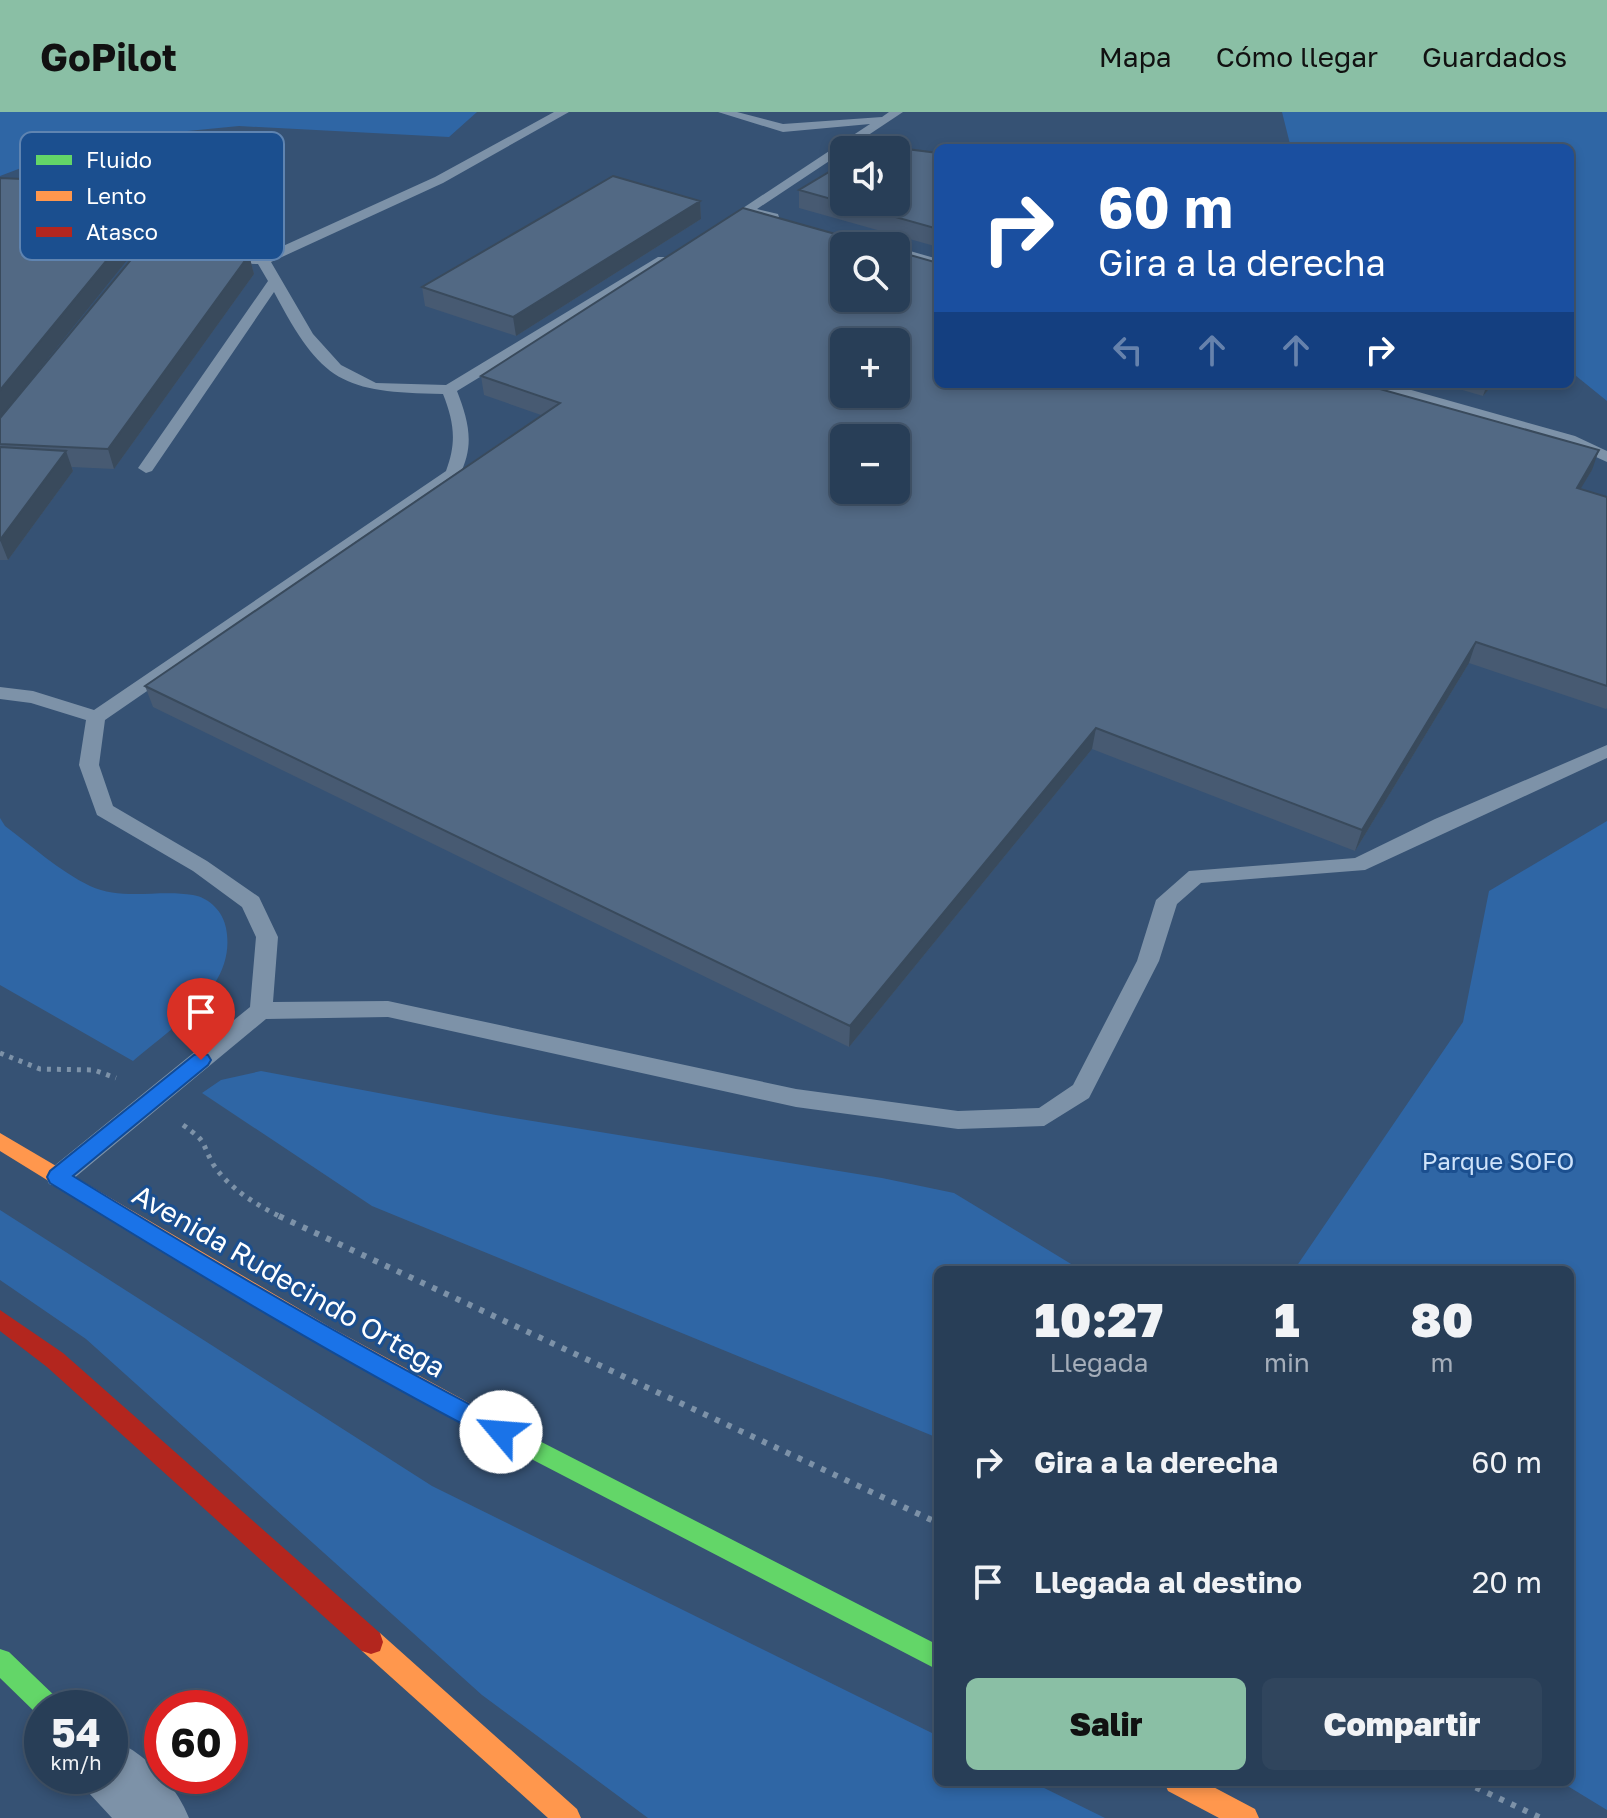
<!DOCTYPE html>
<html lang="es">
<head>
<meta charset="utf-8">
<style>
	body { margin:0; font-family:"Golos Text",sans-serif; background:#30455d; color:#f1f3f6; height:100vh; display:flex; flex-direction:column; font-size:30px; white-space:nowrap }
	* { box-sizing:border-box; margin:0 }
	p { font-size:26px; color:#a5aeba }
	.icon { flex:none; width:44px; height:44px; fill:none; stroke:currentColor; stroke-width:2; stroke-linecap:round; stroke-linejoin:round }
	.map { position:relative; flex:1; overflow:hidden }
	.details { position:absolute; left:934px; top:1154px; width:640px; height:520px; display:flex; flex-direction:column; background:#283e57; border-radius:12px; box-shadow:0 4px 12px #0003,0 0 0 2px #44576d }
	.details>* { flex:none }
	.top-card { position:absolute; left:934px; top:32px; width:640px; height:244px; border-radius:12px; box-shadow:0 4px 12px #0003,0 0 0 2px #44576d; background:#1a4fa0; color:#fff; overflow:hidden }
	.fabs { position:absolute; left:830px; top:24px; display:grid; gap:16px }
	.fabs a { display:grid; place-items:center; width:80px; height:80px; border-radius:12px; background:#283e57; box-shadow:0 4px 12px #0003,0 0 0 2px #44576d; font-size:40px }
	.speed { position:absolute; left:24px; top:1578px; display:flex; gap:16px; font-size:40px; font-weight:700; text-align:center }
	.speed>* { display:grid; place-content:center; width:104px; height:104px; border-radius:50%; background:#283e57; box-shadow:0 4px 12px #0003,0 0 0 2px #44576d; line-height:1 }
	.speed small { font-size:20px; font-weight:400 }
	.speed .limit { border:12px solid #d22; background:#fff; color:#111 }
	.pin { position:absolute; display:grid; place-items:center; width:68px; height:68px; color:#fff; margin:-82px -34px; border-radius:50% 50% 50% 0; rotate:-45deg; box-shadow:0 0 8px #0007 }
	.pin .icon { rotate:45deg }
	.me { position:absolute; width:88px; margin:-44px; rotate:297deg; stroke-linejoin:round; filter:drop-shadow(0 0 6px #0008) }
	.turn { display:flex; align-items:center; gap:28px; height:168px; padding:0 32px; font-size:36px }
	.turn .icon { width:104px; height:104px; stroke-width:2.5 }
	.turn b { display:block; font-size:56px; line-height:68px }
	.lanes { display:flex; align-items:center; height:76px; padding:0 32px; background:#0003; justify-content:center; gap:40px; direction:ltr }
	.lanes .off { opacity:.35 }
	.eta { display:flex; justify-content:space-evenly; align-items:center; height:136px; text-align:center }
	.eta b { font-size:48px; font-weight:800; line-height:56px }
	.action { display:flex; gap:16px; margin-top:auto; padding:16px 32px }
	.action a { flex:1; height:92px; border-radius:12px; background:#8abfa5; color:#111; font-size:32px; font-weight:800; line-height:92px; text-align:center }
	.action a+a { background:#30455d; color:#f1f3f6 }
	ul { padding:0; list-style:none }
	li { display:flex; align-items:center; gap:24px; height:120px; padding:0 32px }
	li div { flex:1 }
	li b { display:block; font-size:30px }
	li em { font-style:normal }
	header { display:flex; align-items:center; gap:48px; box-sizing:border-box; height:112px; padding:0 40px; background:#8abfa5; color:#111 }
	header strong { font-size:38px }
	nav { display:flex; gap:44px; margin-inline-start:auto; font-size:28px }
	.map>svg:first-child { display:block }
	.green { fill:#2f66a5 }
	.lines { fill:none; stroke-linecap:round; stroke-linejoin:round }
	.path-far1 { stroke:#7d92a8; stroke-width:5; stroke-dasharray:4 6; stroke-linecap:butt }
	.path { stroke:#7d92a8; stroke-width:6; stroke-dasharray:5 8; stroke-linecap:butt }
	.lane { fill:#7d92a8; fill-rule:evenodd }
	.street { fill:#7d92a8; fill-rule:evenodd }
	.fast { fill:#63d668; fill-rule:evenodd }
	.slow { fill:#ff974d; fill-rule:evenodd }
	.jam { fill:#b3261e; fill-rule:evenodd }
	.wall { fill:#475a72 }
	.shaded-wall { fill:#394a5c }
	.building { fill:#526984; stroke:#394a5c; stroke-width:2; fill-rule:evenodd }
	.route { fill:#1a73e8; stroke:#114b97; stroke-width:2 }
	.labels { text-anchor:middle; stroke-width:6; stroke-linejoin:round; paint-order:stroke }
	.park-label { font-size:24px; fill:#cfe3fa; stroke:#1b4f8f }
	.near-street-label { font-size:28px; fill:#fff; stroke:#1b4f8f }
	.key { fill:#1b4f8f; stroke:#5f84b1; stroke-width:2 }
	.key-label { font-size:22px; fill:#fff }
</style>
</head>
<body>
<header>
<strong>GoPilot</strong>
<nav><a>Mapa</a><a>Cómo llegar</a><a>Guardados</a></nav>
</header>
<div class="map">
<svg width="1607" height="1706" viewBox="0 0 1607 1706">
	<rect width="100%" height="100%" fill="#365274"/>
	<path class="green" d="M0,0H477L449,25L239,14L95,28L0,64Z
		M1282,0H1607V289L1570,259V36H1291Z
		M0,706L5,714C32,734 59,759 90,774C123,789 159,777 193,783C210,786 223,800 226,816C238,876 172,915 133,949L0,873Z
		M1607,709V1698L1561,1670H1570V1158H1294L1463,910L1489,779Z
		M261,959L496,1003L882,1066L954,1081L1081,1158H938V1326L372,1094L202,981L221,968Z
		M0,1098L432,1374L938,1624V1670H1032L1105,1706H648L482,1583L86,1227L0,1168Z"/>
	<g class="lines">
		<path class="path-far1" d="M0,941L40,957L94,958L116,966
			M183,1013C208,1031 200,1028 213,1052C228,1076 258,1094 283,1106"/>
		<path class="path" d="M279,1104L938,1411
			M1464,1670L1541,1706"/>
		<path class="lane" d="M554,0H569L443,71L271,150L313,222L341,253L376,271L446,273L658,145H668V151L457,279C469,310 475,334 459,364L105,608L99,653L113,694L207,749L259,785L278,825L273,890L388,889L796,977L958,999L1039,996L1073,973L1137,849L1156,788L1189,759L1355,746L1435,707L1607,633V646L1365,758L1201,771L1177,792L1159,849L1089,986L1044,1014L958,1017L796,995L388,905L266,907L67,1072L58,1075L49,1072L46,1065L49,1058L250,895L256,825L242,795L193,759L97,703L79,653L86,608L31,591L0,587V575L33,579L94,598L446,359C457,330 454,310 443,282C342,280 322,271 274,180L152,359L146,361L138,356L268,169L258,152L223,151L218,150V144H261L435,65Z
			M718,0H737L783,12L882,5L889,0H903L757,97L778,102L779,105L773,109L740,98L870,12L783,20Z
			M896,135L938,147V155L896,143Z
			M1366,272H1390L1575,324L1607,339V350L1563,330L1368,275Z"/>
		<path class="street" d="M110,1626C145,1641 175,1671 189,1706H112L88,1680L81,1664H110Z"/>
		<path class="fast" d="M520,1319L938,1533V1558L512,1337L509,1330L512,1323Z
			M0,1537L9,1540L58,1587L62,1596H42L40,1605L0,1566Z"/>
		<path class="slow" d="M0,1021L330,1215L528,1323L531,1330L528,1337L520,1341L512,1337C337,1245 168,1143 0,1039Z
			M371,1518L380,1521L577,1697L581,1706H548L362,1539L359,1530L362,1521Z
			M1164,1670H1204L1255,1697L1259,1706H1219L1168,1679Z"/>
		<path class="jam" d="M0,1198L63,1241L380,1521L383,1530L380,1539L371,1542L362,1539L47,1255L0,1219Z"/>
	</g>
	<path class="wall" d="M938,41V135L799,96V78Z
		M0,66L68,69L74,87L66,95L148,98L153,116L15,287L249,143L254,162L114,357L72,355L73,359L8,448H0Z
		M700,89L701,107L516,224L425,194L422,175Z
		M481,264L1592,358L1580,377L1607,385V596L1606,597L1469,551L1355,739L1092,637L849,935L153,595L145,574L541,303L484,283Z
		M1442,272H1493L1483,284Z"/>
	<path class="shaded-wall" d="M68,69L74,87L51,112L45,94Z
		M700,89L701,107L516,224L513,205Z
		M148,98L153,116L0,306V278Z
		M249,143L254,162L114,357L108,337Z
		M1487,272H1493L1483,284Z
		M1599,338L1592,358L1569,396L1577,376Z
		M66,339L73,359L8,448L0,428Z
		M1476,530L1469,551L1355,739L1362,718Z
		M1096,616L1092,637L849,935L850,914Z"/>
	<path class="building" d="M874,33L938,41V117L799,78L844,51V90H896V38H866Z
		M613,64L700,89L513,205L422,175Z
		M0,66L68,69L45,94L148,98L0,278Z
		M743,96L878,134H844V186H896V139L938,151V272H1362L1599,338L1577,376L1607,385V574L1476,530L1362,718L1096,616L850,914L145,574L560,291L481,264ZM844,230H896V282H844ZM844,326H896V378H844Z
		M139,138L249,143L108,337L0,332V306Z
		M0,335L66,339L0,428Z"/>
	<path class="route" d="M201,941L208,943L211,948L208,953L73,1064C216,1152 360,1236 509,1313L513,1320L509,1328L501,1331L493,1328C341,1249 196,1161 50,1071L47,1065L50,1059L194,943Z"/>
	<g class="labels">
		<g class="park-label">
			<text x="1498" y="1058">Parque SOFO</text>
		</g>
		<g class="near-street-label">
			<text transform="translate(289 1169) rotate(30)" y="10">Avenida Rudecindo Ortega</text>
		</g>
	</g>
	<rect x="20" y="20" width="264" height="128" rx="12" class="key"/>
	<rect x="36" y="43" width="36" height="10" fill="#63d668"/>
	<rect x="36" y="79" width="36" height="10" fill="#ff974d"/>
	<rect x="36" y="115" width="36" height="10" fill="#b3261e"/>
	<g class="key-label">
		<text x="86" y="56">Fluido</text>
		<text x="86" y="92">Lento</text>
		<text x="86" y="128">Atasco</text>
	</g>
</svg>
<div class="fabs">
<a><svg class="icon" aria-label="sound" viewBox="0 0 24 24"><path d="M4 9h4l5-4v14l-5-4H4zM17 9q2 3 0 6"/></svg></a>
<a><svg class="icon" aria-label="search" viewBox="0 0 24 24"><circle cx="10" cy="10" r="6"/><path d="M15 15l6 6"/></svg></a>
<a>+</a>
<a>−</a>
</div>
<div class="speed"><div>54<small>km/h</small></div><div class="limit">60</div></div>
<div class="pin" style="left:201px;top:948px;background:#d93025"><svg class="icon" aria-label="arrive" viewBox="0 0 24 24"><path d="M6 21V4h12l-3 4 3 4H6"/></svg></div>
<svg class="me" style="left:501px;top:1320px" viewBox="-20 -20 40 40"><circle r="19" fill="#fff"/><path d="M0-13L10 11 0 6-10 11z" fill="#1a73e8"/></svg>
<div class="top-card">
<div class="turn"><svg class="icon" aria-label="right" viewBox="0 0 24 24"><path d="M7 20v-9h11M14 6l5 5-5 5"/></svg><div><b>60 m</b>Gira a la derecha</div></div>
<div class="lanes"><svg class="icon off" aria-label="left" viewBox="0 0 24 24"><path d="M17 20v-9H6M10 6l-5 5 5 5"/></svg><svg class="icon off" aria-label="ahead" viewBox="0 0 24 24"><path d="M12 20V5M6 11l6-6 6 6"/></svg><svg class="icon off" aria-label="ahead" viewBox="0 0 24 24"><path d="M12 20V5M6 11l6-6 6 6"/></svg><svg class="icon" aria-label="right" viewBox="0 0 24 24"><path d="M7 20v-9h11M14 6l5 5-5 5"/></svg></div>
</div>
<section class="details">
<div class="eta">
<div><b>10:27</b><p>Llegada</p></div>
<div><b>1</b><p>min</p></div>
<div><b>80</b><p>m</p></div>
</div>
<ul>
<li><svg class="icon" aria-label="right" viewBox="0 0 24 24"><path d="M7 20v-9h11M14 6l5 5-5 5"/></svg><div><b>Gira a la derecha</b></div><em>60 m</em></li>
<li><svg class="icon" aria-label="arrive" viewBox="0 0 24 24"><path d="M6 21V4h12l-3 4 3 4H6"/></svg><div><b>Llegada al destino</b></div><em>20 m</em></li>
</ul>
<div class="action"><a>Salir</a><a>Compartir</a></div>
</section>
</div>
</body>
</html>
